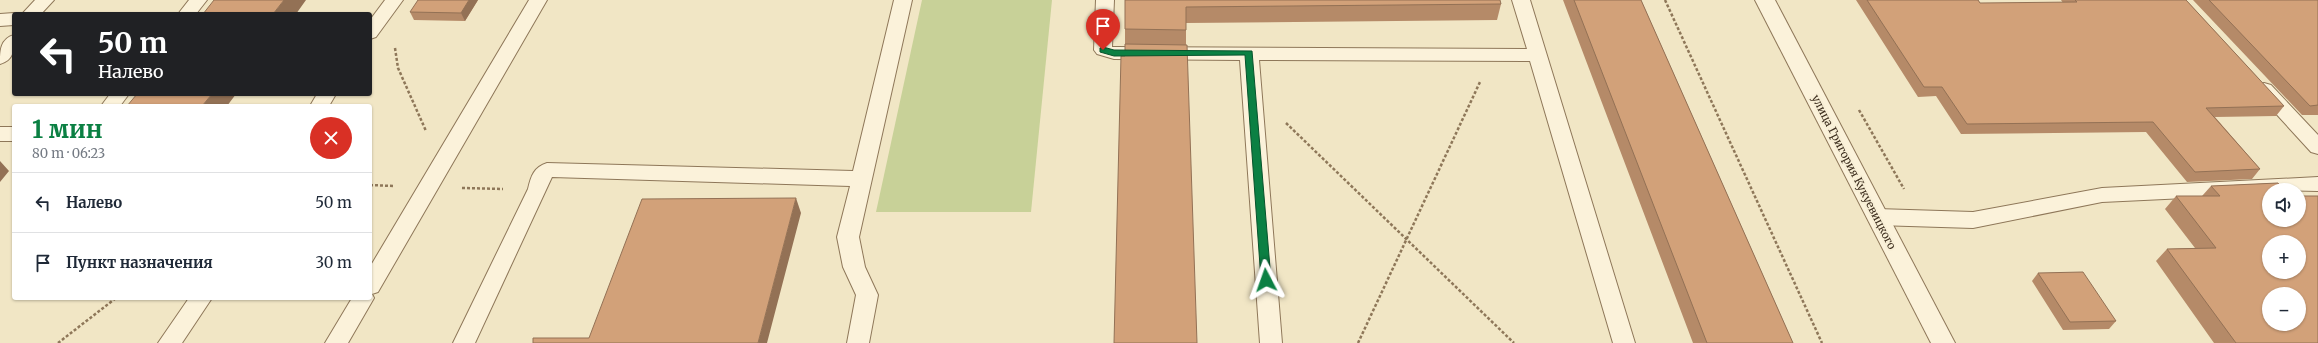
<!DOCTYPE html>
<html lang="ru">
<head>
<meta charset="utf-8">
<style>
	body { margin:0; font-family:Merriweather,serif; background:#f2f2f3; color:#1f2937; height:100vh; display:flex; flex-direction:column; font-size:15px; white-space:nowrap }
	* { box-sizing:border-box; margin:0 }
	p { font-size:13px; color:#747a83 }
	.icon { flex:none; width:22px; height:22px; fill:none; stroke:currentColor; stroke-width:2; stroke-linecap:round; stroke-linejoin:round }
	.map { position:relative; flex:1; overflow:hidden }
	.details { position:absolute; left:12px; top:104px; width:360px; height:196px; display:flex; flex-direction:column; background:#fff; border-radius:4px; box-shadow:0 1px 3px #0004 }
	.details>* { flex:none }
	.banner { position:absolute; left:12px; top:12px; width:360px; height:84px; border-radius:4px; box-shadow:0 1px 3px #0004; background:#202124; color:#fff; overflow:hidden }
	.buttons { position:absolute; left:2262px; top:183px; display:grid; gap:8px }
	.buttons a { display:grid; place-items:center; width:44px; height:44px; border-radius:50%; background:#fff; box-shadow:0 1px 3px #0004; font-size:20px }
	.pin { position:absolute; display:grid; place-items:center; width:34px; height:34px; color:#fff; margin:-41px -17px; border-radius:50% 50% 50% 0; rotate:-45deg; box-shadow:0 0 4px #0007 }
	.pin .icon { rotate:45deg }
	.me { position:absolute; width:44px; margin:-22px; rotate:356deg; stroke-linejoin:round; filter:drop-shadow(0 0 3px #0008) }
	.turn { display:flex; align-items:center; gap:14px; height:84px; padding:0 20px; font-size:18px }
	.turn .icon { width:52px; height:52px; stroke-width:2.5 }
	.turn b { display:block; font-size:28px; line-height:34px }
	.round { display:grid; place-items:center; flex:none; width:42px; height:42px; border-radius:21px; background:#f2f2f3 }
	.overview { display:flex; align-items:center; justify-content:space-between; height:68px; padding:0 20px }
	h1 { font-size:24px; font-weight:700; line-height:30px; color:#0b8043 }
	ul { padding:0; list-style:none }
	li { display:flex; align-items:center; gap:12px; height:60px; padding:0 20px; border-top:1px solid #e0e1e3 }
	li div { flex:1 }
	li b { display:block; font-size:15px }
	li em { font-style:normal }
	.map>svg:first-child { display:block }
	.green { fill:#c8d198 }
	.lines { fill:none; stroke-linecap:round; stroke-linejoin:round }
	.service-casing { stroke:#8e7759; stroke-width:2 }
	.tertiary-casing { stroke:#8e7759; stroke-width:2 }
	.path { stroke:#8e7759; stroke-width:2.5; stroke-dasharray:3 2; stroke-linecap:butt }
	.service { fill:#fbf2da; fill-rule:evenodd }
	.tertiary { fill:#fbf2da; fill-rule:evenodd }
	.wall { fill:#b58a68 }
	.shaded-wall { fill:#937155 }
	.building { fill:#d2a179; stroke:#937155; fill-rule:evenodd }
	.route { fill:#0b8043; stroke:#07532c }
	.labels { text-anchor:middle; stroke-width:4; stroke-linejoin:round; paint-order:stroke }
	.street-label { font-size:11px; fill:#3d2e1e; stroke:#f8efd6 }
</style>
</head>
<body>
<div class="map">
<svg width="2318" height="343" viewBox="0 0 2318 343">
	<rect width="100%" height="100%" fill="#f1e6c5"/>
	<path class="green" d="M922,0H1052L1031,212H876Z"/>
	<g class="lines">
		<defs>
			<path id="service" d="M35,0H54L41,14H22Z
				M189,0H207L196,14H178Z
				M385,0H403L376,37L370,39V20Z
				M529,0H547L378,292L372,294L374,298L348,343H325L352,298H370V267Z
				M894,0H912L859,237L865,267L878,295L869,343H847L856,295L843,267L837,237L850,186L552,177L475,343H453L528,189C531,176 534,167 547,163L853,171Z
				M1096,0H1114L1112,47H1114L1527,49L1512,0H1530L1635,343H1613L1530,61L1259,60L1282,343H1260L1240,60L1114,59L1097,54L1094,50Z
				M14,13L16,14H14V25L0,26V14Z
				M14,35C14,48 15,60 0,64C0,51 0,39 14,35Z
				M2264,83L2271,85L2318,135V154L2311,152L2257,93L2255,89L2257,85Z
				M110,94H129L120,106H101Z
				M317,94H336L329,106H310Z
				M0,127H14V141H0Z
				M2318,177V191L2269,190V194L2102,202L1973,228L1877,225L1870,222L1867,217L1870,212L1877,209L1973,212L2102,188Z
				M189,298H212L182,343H158Z"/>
			<path id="tertiary" d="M1755,0H1775L1955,343H1931Z"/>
		</defs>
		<use href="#service" class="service-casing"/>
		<use href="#tertiary" class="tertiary-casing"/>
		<path class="path" d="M1665,0L1822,343
			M395,48L398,68L426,131
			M1859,110L1904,189
			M1286,123L1514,343
			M370,185L393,186
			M462,188L503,189
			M58,343L116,298
			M1358,343L1480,82"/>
		<use href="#service" class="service"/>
		<use href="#tertiary" class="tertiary"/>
	</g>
	<path class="wall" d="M478,0L465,21L414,20L410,12Z
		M1125,0L1501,4L1497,20L1186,23V45L1125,56Z
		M1563,0H1641L1793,343H1693Z
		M1856,0H1978L1980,3H2063L2061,0H2186L2284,106L2276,116L2215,117L2260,169L2252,179L2187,182L2146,132L1961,134L1936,96L1918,97Z
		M2193,0H2318V115H2302Z
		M2278,183L2318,343H2214L2156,261L2167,249L2195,248L2165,209L2176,196H2202L2211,186Z
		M2038,273L2116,321L2109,329L2063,330L2032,281Z"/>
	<path class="shaded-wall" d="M284,0H306L296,14H273Z
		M469,0H478L465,21L461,13Z
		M212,94H236L227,106H202Z
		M0,161L9,171L0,182Z
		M796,198L801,213L767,343H758Z"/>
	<path class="building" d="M214,0H284L273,14H203Z
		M418,0H469L461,13L410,12Z
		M1125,0H1500L1501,4L1186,7V30L1125,29Z
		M1574,0H1641L1793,343H1707Z
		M1867,0H1978L1980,3L2077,2L2075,0H2186L2284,106L2206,108L2260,169L2195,172L2153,122L1967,124L1942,87H1924Z
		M2209,0H2318V105L2310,106Z
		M1125,44L1187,45L1197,343H1114L1121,56H1125Z
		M137,94H212L202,106H127Z
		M2278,183L2284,190H2269V220H2299V196H2318V343H2236L2167,249L2216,248L2176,196H2220L2211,186ZM2269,242H2299V272H2269ZM2269,294H2299V324H2269Z
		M796,198L758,343H533V338H589L642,199Z
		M2083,272L2116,321L2070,322L2038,273Z"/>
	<path class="route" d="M1103,47L1114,50L1252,51L1271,280L1270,282H1263L1261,280L1245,55L1114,56L1100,52V48Z"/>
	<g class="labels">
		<g class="street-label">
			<text transform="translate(1854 172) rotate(63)" y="4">улица Григория Кукуевицкого</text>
		</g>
	</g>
</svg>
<div class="buttons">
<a><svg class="icon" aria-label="sound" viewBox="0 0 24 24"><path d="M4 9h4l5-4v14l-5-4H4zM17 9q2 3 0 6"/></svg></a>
<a>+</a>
<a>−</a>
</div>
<div class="pin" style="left:1103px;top:50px;background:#d93025"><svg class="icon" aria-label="arrive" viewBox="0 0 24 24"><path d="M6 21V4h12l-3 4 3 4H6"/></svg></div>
<svg class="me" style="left:1266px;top:280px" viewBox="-20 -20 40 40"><path d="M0-17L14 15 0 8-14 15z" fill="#0b8043" stroke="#fff" stroke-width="4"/></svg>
<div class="banner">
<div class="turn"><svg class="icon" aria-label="left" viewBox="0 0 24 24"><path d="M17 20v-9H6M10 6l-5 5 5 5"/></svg><div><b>50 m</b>Налево</div></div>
</div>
<section class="details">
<div class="overview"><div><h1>1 мин</h1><p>80 m · 06:23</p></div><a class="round" style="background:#d93025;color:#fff"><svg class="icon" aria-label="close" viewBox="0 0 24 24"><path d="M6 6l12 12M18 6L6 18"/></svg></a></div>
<ul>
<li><svg class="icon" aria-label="left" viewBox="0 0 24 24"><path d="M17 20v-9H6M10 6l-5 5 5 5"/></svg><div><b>Налево</b></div><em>50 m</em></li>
<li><svg class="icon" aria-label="arrive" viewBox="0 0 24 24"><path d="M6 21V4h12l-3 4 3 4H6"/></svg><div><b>Пункт назначения</b></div><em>30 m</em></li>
</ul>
</section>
</div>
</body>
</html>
